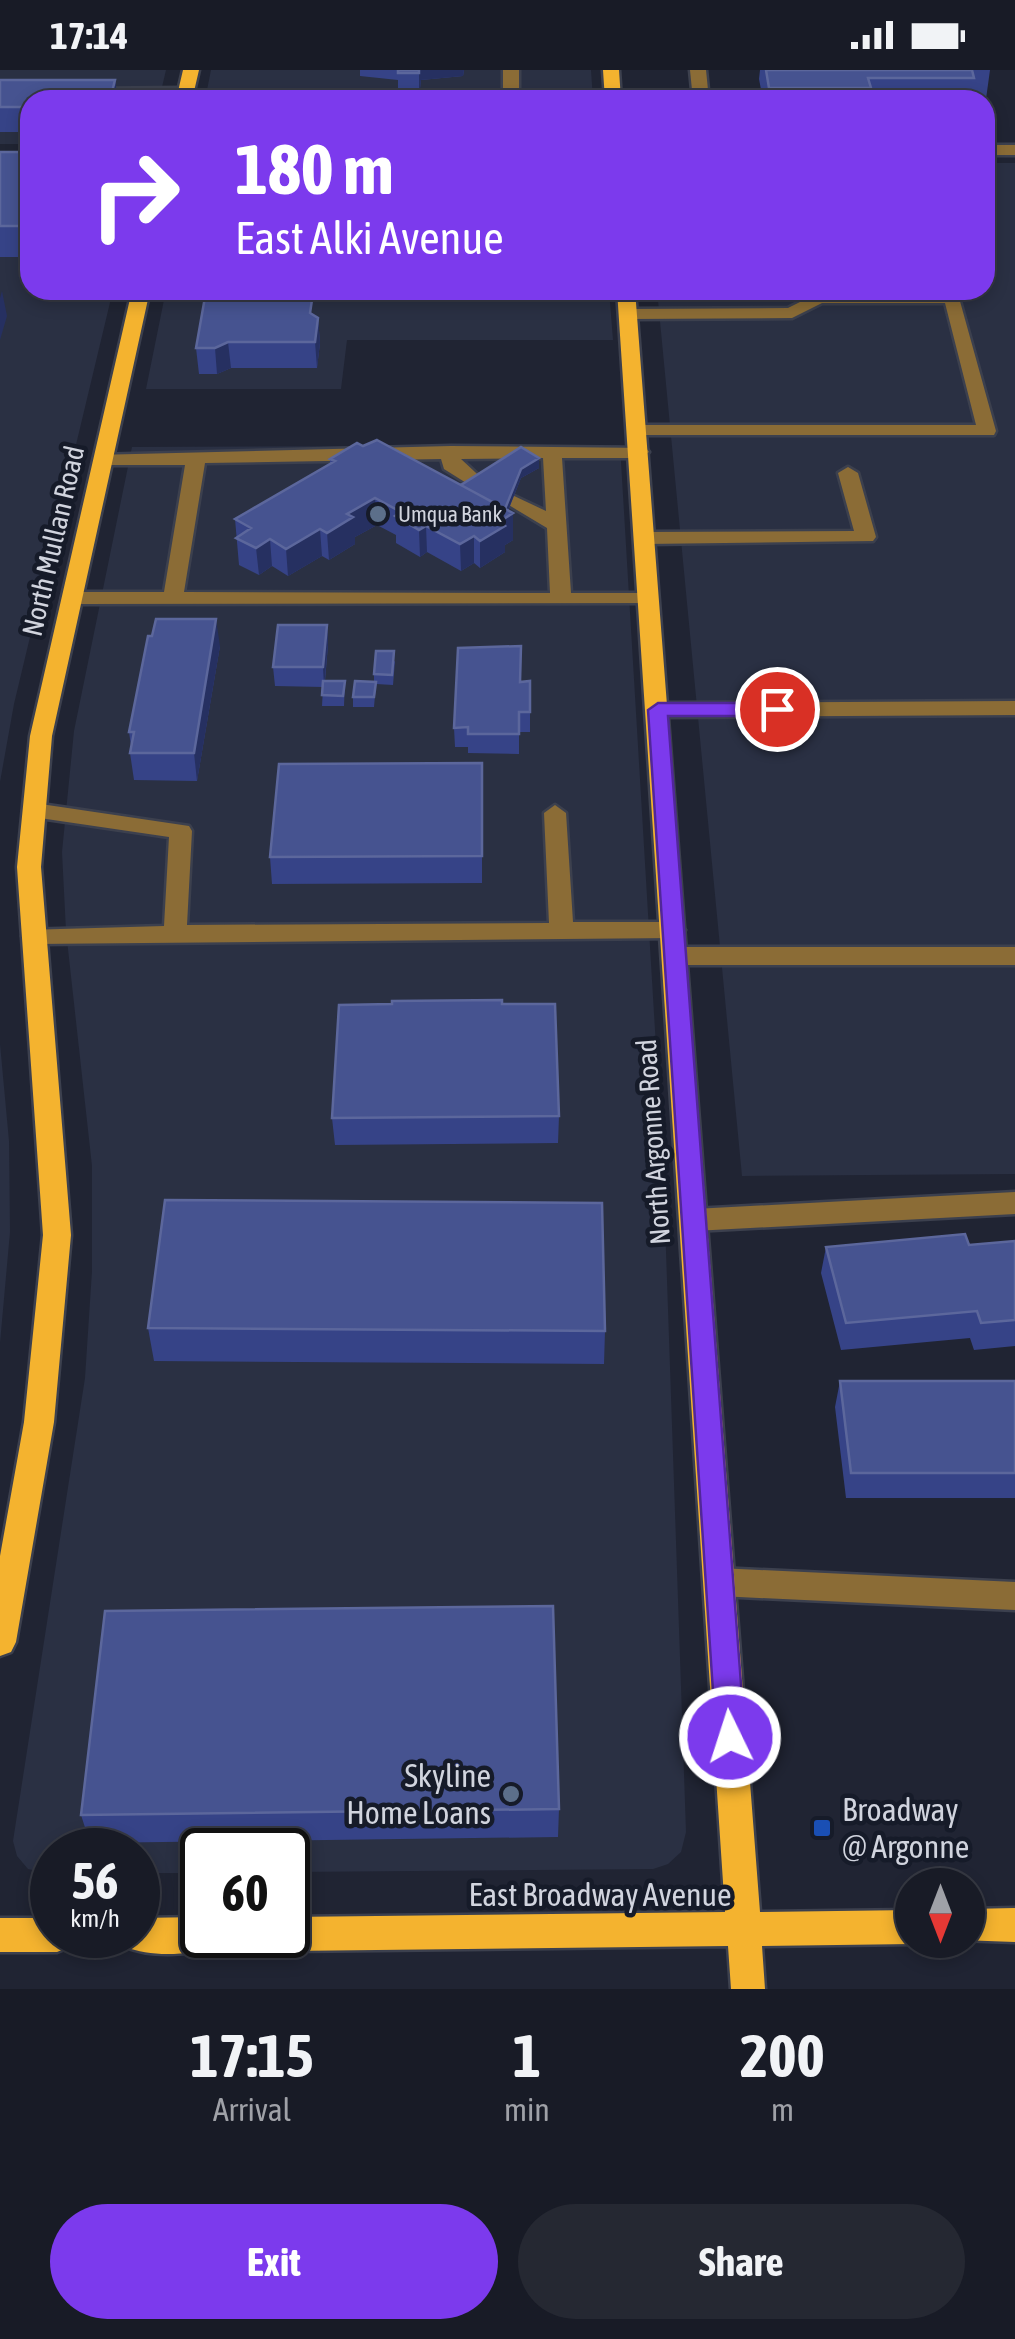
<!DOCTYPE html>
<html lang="en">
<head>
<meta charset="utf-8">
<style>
	body { margin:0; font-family:"Asap Condensed",sans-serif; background:#252832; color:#f1f3f6; height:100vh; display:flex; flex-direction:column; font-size:38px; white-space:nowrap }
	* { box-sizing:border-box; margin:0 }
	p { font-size:32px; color:#9fa1a7 }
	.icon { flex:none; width:55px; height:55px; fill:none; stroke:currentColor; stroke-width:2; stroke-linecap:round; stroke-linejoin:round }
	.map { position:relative; height:1919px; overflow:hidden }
	.drawer { display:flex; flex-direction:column; background:#181b26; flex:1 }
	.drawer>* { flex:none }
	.guide { position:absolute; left:20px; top:20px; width:975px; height:210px; border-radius:30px; box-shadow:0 5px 15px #0003,0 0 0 2px #363943; background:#7c3aed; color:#fff; overflow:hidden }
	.needle { width:65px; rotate:180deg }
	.controls { position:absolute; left:895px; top:1798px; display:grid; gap:20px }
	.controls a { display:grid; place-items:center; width:90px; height:90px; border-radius:50%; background:#181b26; box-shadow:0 5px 15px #0003,0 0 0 2px #363943; font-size:50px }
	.speed { position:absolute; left:30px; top:1758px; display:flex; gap:20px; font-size:50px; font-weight:700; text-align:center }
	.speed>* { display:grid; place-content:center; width:130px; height:130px; border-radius:50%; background:#181b26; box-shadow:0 5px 15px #0003,0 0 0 2px #363943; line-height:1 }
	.speed small { font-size:25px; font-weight:400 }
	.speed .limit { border:5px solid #111; border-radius:15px; background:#fff; color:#111 }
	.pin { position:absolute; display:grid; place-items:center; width:85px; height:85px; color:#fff; margin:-42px; border:5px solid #fff; border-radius:50%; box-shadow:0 2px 10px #0007 }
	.me { position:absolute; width:110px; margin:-55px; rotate:356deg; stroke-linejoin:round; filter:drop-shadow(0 0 8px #0008) }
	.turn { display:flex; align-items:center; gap:35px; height:210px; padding:0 50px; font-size:45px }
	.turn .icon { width:130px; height:130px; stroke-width:2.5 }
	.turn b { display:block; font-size:70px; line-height:85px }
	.eta { display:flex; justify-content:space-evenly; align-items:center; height:170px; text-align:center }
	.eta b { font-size:60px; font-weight:700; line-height:70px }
	.primary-button { display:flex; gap:20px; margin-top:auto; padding:20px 50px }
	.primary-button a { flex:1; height:115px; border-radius:60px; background:#7c3aed; color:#fff; font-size:40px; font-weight:700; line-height:115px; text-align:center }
	.primary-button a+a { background:#252832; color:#f1f3f6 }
	.status { display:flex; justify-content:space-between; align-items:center; height:70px; padding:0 50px; background:#181b26; direction:ltr }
	.status svg { height:28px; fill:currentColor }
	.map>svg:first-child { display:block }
	.built { fill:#2a3043 }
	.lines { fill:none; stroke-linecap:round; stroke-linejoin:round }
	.minor-casing { stroke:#3c404e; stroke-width:5 }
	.major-casing { stroke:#3c404e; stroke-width:5 }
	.minor { fill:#8b6c36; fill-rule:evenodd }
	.major { fill:#f4b32f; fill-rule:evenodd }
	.wall { fill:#364387 }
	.shaded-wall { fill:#263061 }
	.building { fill:#465390; stroke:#5c679c; stroke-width:2.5 }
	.route { fill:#7c3aed; stroke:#51269a; stroke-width:2.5 }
	.service-dot { fill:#5c6f8a; stroke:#161b29; stroke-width:4 }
	.transit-dot { fill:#1a4fb4; stroke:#161b29; stroke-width:4 }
	.labels { text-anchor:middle; stroke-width:9; stroke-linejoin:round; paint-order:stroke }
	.far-poi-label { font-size:22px; fill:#d1d4de; stroke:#161b29; text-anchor:start }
	.street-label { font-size:28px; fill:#d1d4de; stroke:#161b29 }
	.near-poi-label { font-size:32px; fill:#d1d4de; stroke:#161b29; text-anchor:end }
	.near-street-label { font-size:32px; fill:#d1d4de; stroke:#161b29 }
</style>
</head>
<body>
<div class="status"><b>17:14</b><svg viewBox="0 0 49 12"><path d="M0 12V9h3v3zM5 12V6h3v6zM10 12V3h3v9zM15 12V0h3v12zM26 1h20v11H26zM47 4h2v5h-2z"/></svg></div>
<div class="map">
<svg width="1015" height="1919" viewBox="0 0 1015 1919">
	<rect width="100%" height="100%" fill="#202433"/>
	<path class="built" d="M0,0H166L159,30H30V74H0Z
		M211,0H591L593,30H205Z
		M985,93H1015V1104L742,1106L657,220H985Z
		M0,98L30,99V220H113L14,634L0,712Z
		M166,220H609L613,270H347L341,319H146Z
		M620,375L663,1094L686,1762L681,1782L668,1794L653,1799L288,1802V1780H202V1803H138V1780H52V1804L28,1799L17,1786L13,1771L85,1308L92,1201V1096L66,861L62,782L74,661L132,377Z
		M0,974L9,1071L10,1162L0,1273Z"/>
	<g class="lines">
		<defs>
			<path id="minor" d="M503,0H519V30H503Z
				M690,0H706L709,30H693Z
				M185,18L193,23L190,26L85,29L77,24L85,19Z
				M985,75H1015V85H985Z
				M818,223L958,224L996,361L994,365H629L627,361L636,355H976L945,233H822L792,248L628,249L619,244L628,239L788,238Z
				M451,376L646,378L649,382L639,388H562L571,523H648L655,525L658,529L655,533L72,534L62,528L72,522H164L185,395H102L95,393V385ZM543,388L546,441L512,425L502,431L547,458L550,523L184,522L205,393L441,389L444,399L479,421L489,415L461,389Z
				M848,397L858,403L876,467L873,471L645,474L635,468L645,462L854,461L838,403Z
				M1015,631V645L658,647L647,640L658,633Z
				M34,733L189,756L192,761L187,855L549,853L544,743L555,735L566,743L573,852H673L685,860L673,868L34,874L26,872L22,866L26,860L164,856L169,767L26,746L23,741Z
				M675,877H1015V895H675L663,886Z
				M1015,1122V1144L694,1161L684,1158L681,1150L684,1142L694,1139Z
				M719,1498L1015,1512V1540L719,1526L708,1522L704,1512L708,1502Z"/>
			<path id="major" d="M183,0H199L192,30H176Z
				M603,0H619L621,30H605Z
				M132,220H150L52,666L41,797L71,1165L54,1352L16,1572L11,1582L0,1586V1486L24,1352L43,1165L17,797L30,666Z
				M617,220H635L760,1842L912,1840V1870H922L912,1874L762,1876L765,1919H731L728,1876L288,1881L276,1876L271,1865H288V1847L725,1842Z
				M1015,1838V1872L960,1870H968V1839Z
				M202,1847V1865H219L214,1876C191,1886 149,1887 126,1877L121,1865H138V1848Z
				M0,1848H52V1865H74L69,1877L57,1882H0Z"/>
		</defs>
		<use href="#minor" class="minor-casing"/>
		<use href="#major" class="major-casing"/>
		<use href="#minor" class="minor"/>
		<use href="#major" class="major"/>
	</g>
	<path class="wall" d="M360,0H464L463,6L421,10L419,27H398V10L360,6Z
		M760,0H990L986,29L971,30H763L759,9Z
		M0,10H115L118,30H30V62H0Z
		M0,82H30V187H0Z
		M250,220L251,230L313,245L318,248L320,273L317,298H231L217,304H199L196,278Z
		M539,388V398L521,408L508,441L513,443V470L505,475V482L480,498L474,493L461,501L427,482L420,487L396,473V465L377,455L355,467V474L329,490L322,486L288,506L272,496L259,505L239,495L235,449L330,394V389L461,415Z
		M327,555L328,575L325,611H345L344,636H322L323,617L275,616L273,597Z
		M220,576L197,711L134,710L130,683L131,676L129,662Z
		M395,591L393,615L376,614L374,637H353V627L374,612V604Z
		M530,611V662H519V684L468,683V677H455L454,658L520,612Z
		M482,693V813L272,814L270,787Z
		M559,1046L558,1073L335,1075L332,1048Z
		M1015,1171V1276L974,1280L970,1268L841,1280L821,1203L826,1177L969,1175Z
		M148,1258L605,1261L604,1294L154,1291Z
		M840,1311H1015V1428H846L835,1337Z
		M559,1739L558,1767L90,1773L81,1745Z"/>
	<path class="shaded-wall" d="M419,0H464L463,6L421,10L419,27Z
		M115,10L118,30H110Z
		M2,221L7,246L0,270V228Z
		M318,248L320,273L317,298L315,272Z
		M228,272L231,298L217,304L215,278Z
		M539,388V398L521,408L505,448L513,443V470L505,475V482L480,498V471L499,452L521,399Z
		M375,428L377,455L355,467V474L329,490L327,463L347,444Z
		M426,456L427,482L420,487L419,460Z
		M320,459L322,486L288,506L286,479Z
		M474,466V493L461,501L460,474Z
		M270,469L272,496L259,505L256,478Z
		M216,549L220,576L197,711L194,683Z
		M327,555L328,575L324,617L323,597Z"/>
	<path class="building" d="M398,0H419V3H398Z
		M766,0H972L974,8H868L871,18H769Z
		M0,10H115L110,30H30V37H0Z
		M0,82H30V156H0Z
		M235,220H249L248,230H312L310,243L318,248L315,272H228L215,278H196L205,227L234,226Z
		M377,370L513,443L499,452L505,456L480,471L474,466L460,474L426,456L419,460L395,446L401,442L375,428L347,444L353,447L327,463L320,459L286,479L270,469L256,478L236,468L251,458L235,449L335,391L330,389L357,373L363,376Z
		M521,377L539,388L521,399L505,439L461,415Z
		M156,549H216L194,683H130L134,662H129L148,566H152Z
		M278,555H327L323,597H273Z
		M521,576L520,612L530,611V642H519V664H468V657L454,658L458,578Z
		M376,581H394L392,605L374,604Z
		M323,611H345L343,626L322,625Z
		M355,611L376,612L374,627H353Z
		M482,693V786L270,787L279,694Z
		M502,930V934H555L559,1046L332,1048L339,935L392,934V931Z
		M165,1130L602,1133L605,1261L148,1258Z
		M965,1164L969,1175L1015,1171V1250L981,1253L977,1241L846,1253L826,1177Z
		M840,1311H1015V1403H851Z
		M553,1536L559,1739L81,1745L105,1541Z"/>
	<path class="route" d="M658,633H777L787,639L777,646H668L745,1667L741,1677L730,1681L720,1677L716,1667L648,640Z"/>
	<g class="service-dot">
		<circle cx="378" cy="444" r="10"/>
		<circle cx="511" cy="1724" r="10"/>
	</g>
	<rect class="transit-dot" x="812" y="1748" width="20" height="20" rx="5"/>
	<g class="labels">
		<g class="far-poi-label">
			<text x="398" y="452">Umqua Bank</text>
		</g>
		<g class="street-label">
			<text transform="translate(53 471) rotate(-77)" y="10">North Mullan Road</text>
			<text transform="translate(653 1072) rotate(-94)" y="10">North Argonne Road</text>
		</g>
		<g class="near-poi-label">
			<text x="491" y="1717">Skyline<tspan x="491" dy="37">Home Loans</tspan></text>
			<text x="842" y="1751" text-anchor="start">Broadway<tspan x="842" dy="37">@ Argonne</tspan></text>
		</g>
		<g class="near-street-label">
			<text x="600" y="1836">East Broadway Avenue</text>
		</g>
	</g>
</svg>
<div class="controls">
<a><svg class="needle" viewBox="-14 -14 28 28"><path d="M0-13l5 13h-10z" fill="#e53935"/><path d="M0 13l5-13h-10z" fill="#9fa1a7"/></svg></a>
</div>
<div class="speed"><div>56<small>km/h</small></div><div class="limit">60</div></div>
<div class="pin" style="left:777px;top:639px;background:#d93025"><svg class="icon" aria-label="arrive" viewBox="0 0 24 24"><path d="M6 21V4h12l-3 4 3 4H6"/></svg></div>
<svg class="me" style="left:730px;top:1667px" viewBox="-20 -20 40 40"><circle r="17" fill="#7c3aed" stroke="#fff" stroke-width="3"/><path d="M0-11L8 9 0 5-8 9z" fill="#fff"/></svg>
<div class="guide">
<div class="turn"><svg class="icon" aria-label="right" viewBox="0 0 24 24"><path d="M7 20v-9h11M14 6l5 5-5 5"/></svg><div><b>180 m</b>East Alki Avenue</div></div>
</div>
</div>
<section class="drawer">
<div class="eta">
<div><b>17:15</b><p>Arrival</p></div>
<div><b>1</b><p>min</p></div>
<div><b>200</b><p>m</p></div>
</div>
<div class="primary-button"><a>Exit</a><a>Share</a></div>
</section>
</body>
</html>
